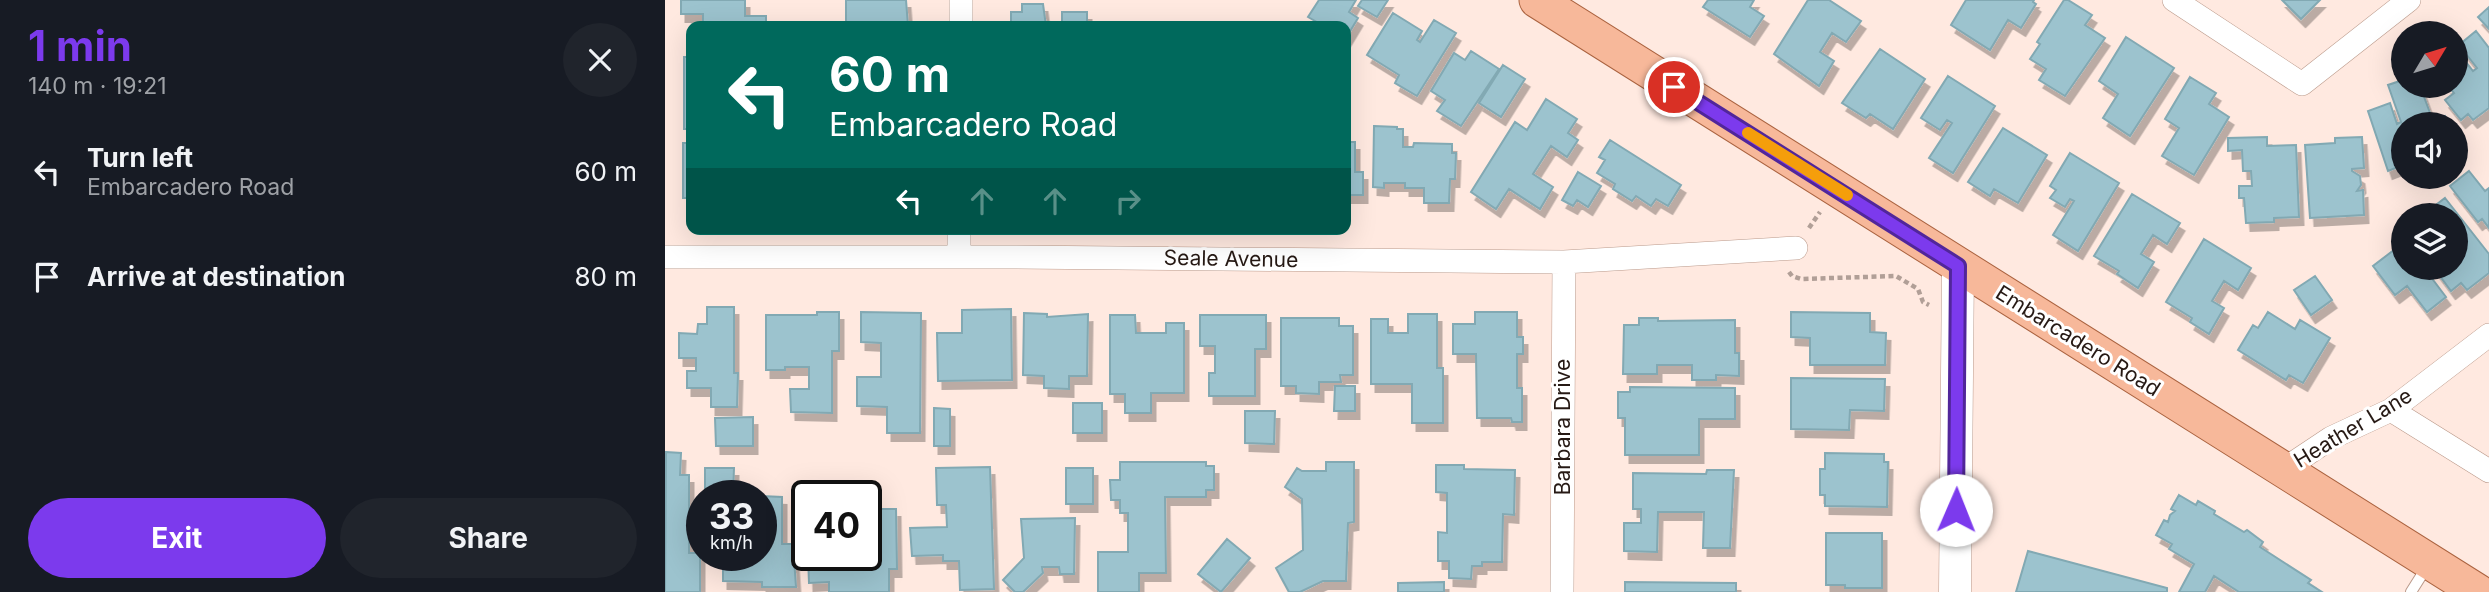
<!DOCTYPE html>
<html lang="en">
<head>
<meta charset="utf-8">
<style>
	body { margin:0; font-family:Inter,sans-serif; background:#20242c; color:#f1f3f6; height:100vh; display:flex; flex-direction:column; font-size:26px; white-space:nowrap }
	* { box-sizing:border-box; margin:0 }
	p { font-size:23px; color:#9ea1a6 }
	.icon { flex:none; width:38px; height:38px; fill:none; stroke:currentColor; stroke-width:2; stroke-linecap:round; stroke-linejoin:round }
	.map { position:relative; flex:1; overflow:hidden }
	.panel { display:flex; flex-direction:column; background:#171b24; width:665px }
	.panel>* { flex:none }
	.hud { position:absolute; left:21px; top:21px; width:665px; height:214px; border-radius:14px; box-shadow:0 7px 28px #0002; background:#00695c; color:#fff; overflow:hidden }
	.needle { width:46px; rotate:52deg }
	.tools { position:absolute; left:1726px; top:21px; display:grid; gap:14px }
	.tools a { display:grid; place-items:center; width:77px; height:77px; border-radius:50%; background:#171b24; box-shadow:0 7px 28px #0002; font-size:35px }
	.speed { position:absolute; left:21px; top:480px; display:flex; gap:14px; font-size:35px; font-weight:700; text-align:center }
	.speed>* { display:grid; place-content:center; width:91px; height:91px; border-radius:50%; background:#171b24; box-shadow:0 7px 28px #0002; line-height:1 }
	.speed small { font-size:18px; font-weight:400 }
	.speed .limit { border:4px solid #111; border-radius:10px; background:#fff; color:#111 }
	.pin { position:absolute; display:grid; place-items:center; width:60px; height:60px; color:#fff; margin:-30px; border:4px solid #fff; border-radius:50%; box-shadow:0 2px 7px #0007 }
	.me { position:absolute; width:77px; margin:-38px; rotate:1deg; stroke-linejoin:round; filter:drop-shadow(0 0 5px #0008) }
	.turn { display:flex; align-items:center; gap:24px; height:147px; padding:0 28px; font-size:32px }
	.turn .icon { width:91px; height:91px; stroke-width:2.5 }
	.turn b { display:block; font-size:49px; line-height:60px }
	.lanes { display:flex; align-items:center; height:66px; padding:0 28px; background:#0003; justify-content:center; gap:35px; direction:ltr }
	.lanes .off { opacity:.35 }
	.round { display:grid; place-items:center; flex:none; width:74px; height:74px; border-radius:37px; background:#20242c }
	.head { display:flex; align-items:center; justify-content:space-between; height:119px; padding:0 28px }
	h1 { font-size:42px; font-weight:700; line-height:52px; color:#7c3aed }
	.action { display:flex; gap:14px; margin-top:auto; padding:14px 28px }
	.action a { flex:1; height:80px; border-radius:42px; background:#7c3aed; color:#fff; font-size:28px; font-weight:700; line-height:80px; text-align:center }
	.action a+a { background:#20242c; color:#f1f3f6 }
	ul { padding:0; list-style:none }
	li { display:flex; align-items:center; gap:21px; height:105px; padding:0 28px }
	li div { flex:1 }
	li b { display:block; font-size:26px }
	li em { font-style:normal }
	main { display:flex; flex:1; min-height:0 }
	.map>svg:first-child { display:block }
	.building { fill:#9cc3ce; stroke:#82a9b3; stroke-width:2; filter:url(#shadow) }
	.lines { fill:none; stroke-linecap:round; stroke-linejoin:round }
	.lane-casing { stroke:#bb9a8b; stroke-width:12 }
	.street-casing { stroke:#bb9a8b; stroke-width:24 }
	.secondary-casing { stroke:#bb9a8b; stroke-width:33 }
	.primary-casing { stroke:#aa623f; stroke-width:37 }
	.path { stroke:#b19f97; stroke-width:4.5; stroke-dasharray:5 3.5; stroke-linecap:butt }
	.lane { stroke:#fff; stroke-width:10 }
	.street { stroke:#fff; stroke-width:23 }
	.secondary { stroke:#fff; stroke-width:32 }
	.primary { stroke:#f7b89a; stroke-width:35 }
	.route-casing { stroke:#51269a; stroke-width:18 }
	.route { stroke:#7c3aed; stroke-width:12 }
	.slow { stroke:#f59e0b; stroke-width:12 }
	.labels { text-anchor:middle; stroke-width:6; stroke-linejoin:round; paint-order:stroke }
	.street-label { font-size:21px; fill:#261914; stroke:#fff }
</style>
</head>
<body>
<main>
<section class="panel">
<div class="head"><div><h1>1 min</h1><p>140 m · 19:21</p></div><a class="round"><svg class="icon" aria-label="close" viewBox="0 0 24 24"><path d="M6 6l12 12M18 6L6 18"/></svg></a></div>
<ul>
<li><svg class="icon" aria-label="left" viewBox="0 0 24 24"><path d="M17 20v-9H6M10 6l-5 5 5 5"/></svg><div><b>Turn left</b><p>Embarcadero Road</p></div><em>60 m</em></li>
<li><svg class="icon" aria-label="arrive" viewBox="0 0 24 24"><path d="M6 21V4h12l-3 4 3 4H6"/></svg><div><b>Arrive at destination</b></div><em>80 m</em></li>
</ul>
<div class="action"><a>Exit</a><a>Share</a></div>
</section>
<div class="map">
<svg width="1824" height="592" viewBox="0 0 1824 592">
	<defs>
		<filter id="shadow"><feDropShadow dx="4.5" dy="8" stdDeviation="0" flood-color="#0004"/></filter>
	</defs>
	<rect width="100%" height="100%" fill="#ffe9e0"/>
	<path class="building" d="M16,0H80V16H101V26H38V14H16Z
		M181,0H241L243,26H181Z
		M654,0H691L684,12L693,18L681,38V26H659L643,17Z
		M697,0H723L712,17L693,6Z
		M1043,0H1089L1085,7L1099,16L1085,37L1038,7Z
		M1143,0H1164L1196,21L1181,42L1167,33L1155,52L1169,61L1154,86L1109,54Z
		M1301,0H1369L1368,2L1371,4L1356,28L1343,20L1325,50L1286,25Z
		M1399,0H1403L1427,15L1420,25L1440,38L1400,96L1374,80L1381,69L1365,59L1375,44L1372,42Z
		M1617,0H1655L1636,19Z
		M357,4H378L381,26H346V12H357Z
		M1824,7V29L1813,17Z
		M397,12H422V26H397Z
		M728,13L757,31L752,40L755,42L769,20L791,33L752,96L730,83L734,75L702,55Z
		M1811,31L1824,48V108L1808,120L1803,114L1796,120L1780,100L1789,93L1783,86H1790V48L1808,71L1812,68L1794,45Z
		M1461,37L1509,68L1465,136L1438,118L1453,94L1434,81Z
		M1215,49L1260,79L1228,129L1205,114L1201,118L1177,103Z
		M806,51L834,69L796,126L772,111L780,100L766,91L789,53L800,60Z
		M19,57H26V129H19Z
		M838,65L860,79L836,117L814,103Z
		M1283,76L1330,106L1288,173L1264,158L1287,123L1282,120L1275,130L1256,118Z
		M1525,77L1551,93L1544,104L1564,117L1529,175L1497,156L1514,128L1500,119Z
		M1738,80V86H1755L1768,121L1780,116L1785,124H1738V165L1723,171L1703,111L1725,103L1732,124L1736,122L1723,85Z
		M881,99L912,119L903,133L913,140L902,157L886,146L868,174L888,187L875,209L844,189L831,209L806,192L850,122L862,130Z
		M709,126L732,127V129H738V147H748L749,143L787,144V153H791L790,179H785L784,203H759V188H740V183H719V188L708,187Z
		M1338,128L1382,155L1353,203L1329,189L1325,196L1303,182Z
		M1602,137V146L1631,145L1634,217L1609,218V222L1581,223L1579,198H1574V186H1587L1586,171H1578L1577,150L1563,151V138Z
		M1697,137L1699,168L1687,169V171L1695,176L1696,185L1692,191L1698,190L1699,215L1645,218L1640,145L1670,143V138Z
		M945,140L1016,185L1003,206L991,199L986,206L971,196L967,201L948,189L950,184L932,173L940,160L934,157Z
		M681,142H690V172H698V195H681Z
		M18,143H26V198H18Z
		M1405,153L1454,183L1413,251L1388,235L1409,201L1405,199L1400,207L1385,198L1391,190L1385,186Z
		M1804,171L1820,191L1824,188V228L1817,219L1813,222L1785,186Z
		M913,172L936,186L923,207L912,200L908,206L897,200Z
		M1467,194L1515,223L1502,244L1488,235L1476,254L1489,262L1473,288L1452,274L1454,271L1429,256Z
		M1780,198L1824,254V273L1802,290L1796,283L1786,291L1769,268H1790V215L1759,214Z
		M1539,239L1586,268L1573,290L1559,281L1547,301L1559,308L1544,334L1525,322L1527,318L1501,302Z
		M1738,243V268H1759L1781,297L1762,312L1742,286L1730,295L1708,266Z
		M1650,276L1667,300L1646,315L1629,290Z
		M42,307H69V373H73L72,407H46V388H22V371H31V358H14V333L32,334L33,324H42Z
		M346,309L347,380L273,381L272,333H297V310Z
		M152,312H174V351H167V413L126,412L125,389H144V367H120V370H101V315H152Z
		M196,312L256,313L255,433H222V407L192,406V377H216V343L196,342Z
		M810,312H852V337H858V354H852V388H857V422H847L846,418H812L811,354H788V324H810Z
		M1126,312L1205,313V332L1221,333L1220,365H1145V338L1126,337Z
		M1603,312L1630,329L1635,320L1665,338L1638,383L1624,375L1621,380L1573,350L1588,325L1593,328Z
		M359,313L382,314V317L423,314L422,376H404V389L379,388V376L358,375Z
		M743,314H772V368H778V423H747V384H706V319H723V333H743Z
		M445,315H470L471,333H501V323H519V393H486V413H460V394H445Z
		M535,315H601V349H590V396H544V373H550V346H535Z
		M616,318H674V326H688V375H675L676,382H654V394L631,393V386H616Z
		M974,318H993V321L1070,320V353H1074V376L1051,375V380H1027V365H992V374H958L959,325H974Z
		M1126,378L1220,379L1219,411L1185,410L1184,430L1126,429Z
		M670,386H690V411H669Z
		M965,387L1070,388V419H1034V455H960V418H953V392H965Z
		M408,403H437V433H408Z
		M269,408L285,409V446H269Z
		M580,411H610L609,444L580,443Z
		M88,417V446H51L50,418Z
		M1,452L16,453L15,475H24V553H35V592H0Z
		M1160,453L1219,454V462H1223L1222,507L1160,506V495H1155V469H1160Z
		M455,462H541V466H549V490H541V497H500L501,573H474V592H433V552H463V513H455V500H446L445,480H455Z
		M661,462H689V522L683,523L681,581H658L635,592H624L611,568L638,550L637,499L620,487L632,468L637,471H661Z
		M771,465H799V469L850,470L849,515L838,514L837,562H817V566H807L806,579L784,578V561H773V532L782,533V493L771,492Z
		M325,467L329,589L295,590L294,561H278V555L247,556L245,528L282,527L281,505H272L271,468Z
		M40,468H69L68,495H40Z
		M401,468H428V504H401Z
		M1042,470H1069L1065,548H1038L1039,512H993L992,552L959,551V523H976V509H968V473L1041,474Z
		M1514,495L1531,505L1533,501L1550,511L1549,514L1579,532L1582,530L1598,542L1595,547L1646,580L1643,583L1657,592H1574L1549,576L1540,592H1514L1529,564L1504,549L1507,544L1491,535L1499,520L1503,522L1505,515L1510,511L1506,509Z
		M96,496L117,497V544H128L131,587H97V582L58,581V555H96Z
		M201,509H231L232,569H224V592H164V582L144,583L143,555H201Z
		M410,518L409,574H395L394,567H377L378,573L358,592H350L338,580L359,558L356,519Z
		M1161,533H1217V588H1180V585H1161Z
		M562,539L585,558L556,592L533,574Z
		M1363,551L1502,588V592H1351Z
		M779,582V592H733V583Z
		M960,582L1071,583V592H960Z"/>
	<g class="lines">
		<defs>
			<path id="lane" d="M1746,592L1763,565"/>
			<path id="street" d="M1509,0L1637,84L1744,0
				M296,26V0
				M294,229V257
				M0,257H341L899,262L1131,248
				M1726,410L1824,471
				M1618,470L1666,438L1726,410L1824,335
				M897,592L899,262"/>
			<path id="secondary" d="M1290,592L1293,266"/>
			<path id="primary" d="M872,0L1813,592"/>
		</defs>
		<use href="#lane" class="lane-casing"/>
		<use href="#street" class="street-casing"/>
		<use href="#secondary" class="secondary-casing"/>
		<use href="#primary" class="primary-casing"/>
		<path class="path" d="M1144,228L1155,212
			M1124,272L1127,276L1136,279L1231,276L1253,289L1258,302L1264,305"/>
		<use href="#lane" class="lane"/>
		<use href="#street" class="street"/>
		<use href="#secondary" class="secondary"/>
		<use href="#primary" class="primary"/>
	</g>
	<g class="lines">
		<defs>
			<path id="route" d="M1009,87L1293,266L1291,510"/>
		</defs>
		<use href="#route" class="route-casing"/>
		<use href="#route" class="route"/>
		<path class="slow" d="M1083,133L1182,195"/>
	</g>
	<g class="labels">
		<g class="street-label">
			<text transform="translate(566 259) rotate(1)" y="7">Seale Avenue</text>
			<text transform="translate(1413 341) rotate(32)" y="7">Embarcadero Road</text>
			<text transform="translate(898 427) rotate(-90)" y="7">Barbara Drive</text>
			<text transform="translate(1688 428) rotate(-31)" y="7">Heather Lane</text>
		</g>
	</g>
</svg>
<div class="tools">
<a><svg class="needle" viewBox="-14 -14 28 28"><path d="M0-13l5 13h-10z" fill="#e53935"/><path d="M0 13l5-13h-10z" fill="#9ea1a6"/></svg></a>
<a><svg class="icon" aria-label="sound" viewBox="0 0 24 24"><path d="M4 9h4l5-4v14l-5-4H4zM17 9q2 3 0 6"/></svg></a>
<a><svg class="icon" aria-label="layers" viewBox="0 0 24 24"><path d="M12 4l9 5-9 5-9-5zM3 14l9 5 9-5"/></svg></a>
</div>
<div class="speed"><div>33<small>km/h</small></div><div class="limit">40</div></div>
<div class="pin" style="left:1009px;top:87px;background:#d93025"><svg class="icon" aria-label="arrive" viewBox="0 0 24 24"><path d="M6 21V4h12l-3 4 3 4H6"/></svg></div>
<svg class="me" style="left:1291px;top:510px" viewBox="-20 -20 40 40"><circle r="19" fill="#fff"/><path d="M0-13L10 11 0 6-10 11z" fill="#7c3aed"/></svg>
<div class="hud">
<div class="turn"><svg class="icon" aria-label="left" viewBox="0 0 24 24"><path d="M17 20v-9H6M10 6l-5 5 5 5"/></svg><div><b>60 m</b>Embarcadero Road</div></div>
<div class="lanes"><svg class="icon" aria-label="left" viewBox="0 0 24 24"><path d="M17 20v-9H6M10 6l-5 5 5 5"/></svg><svg class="icon off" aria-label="ahead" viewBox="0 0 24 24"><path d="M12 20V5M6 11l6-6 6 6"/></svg><svg class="icon off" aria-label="ahead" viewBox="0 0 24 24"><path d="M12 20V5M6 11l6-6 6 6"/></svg><svg class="icon off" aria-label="right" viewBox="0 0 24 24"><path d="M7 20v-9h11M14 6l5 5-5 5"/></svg></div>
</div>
</div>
</main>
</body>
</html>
